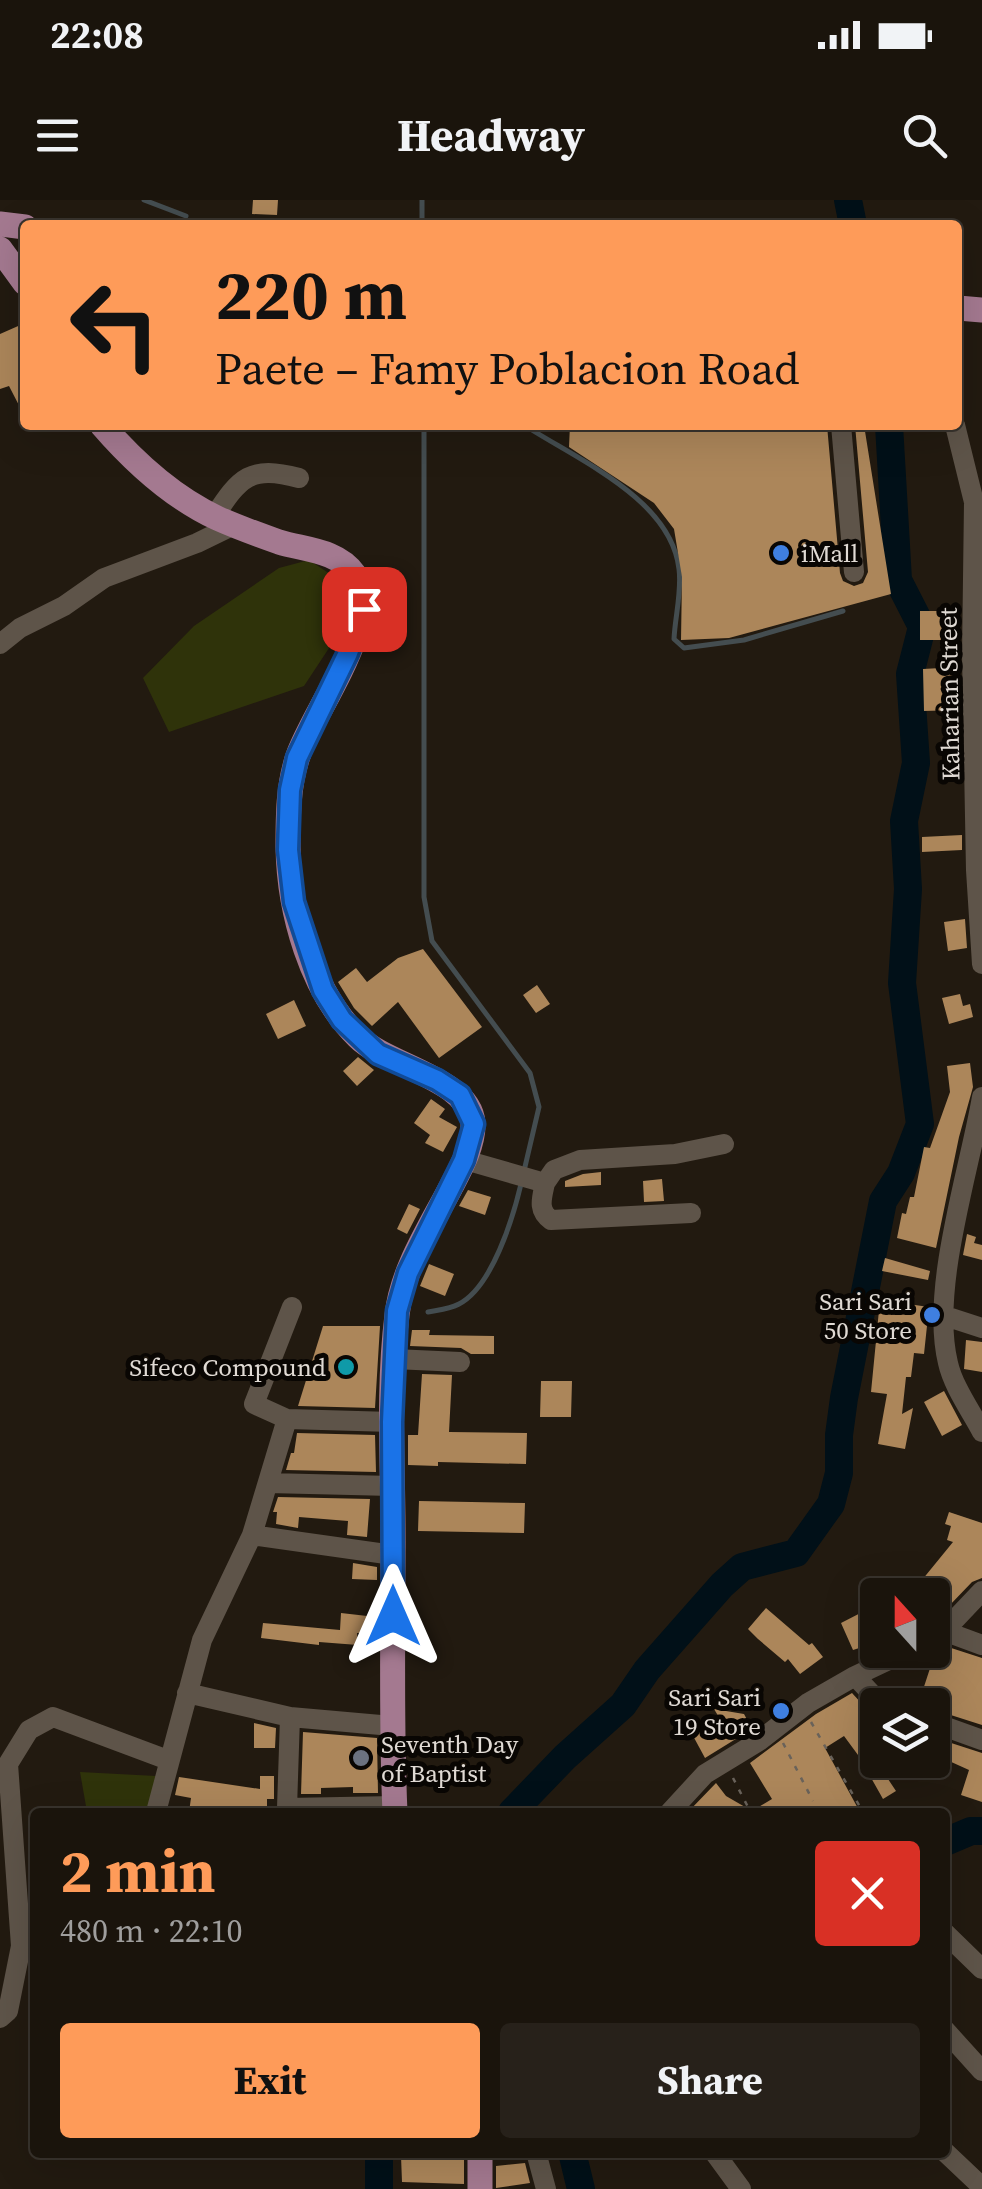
<!DOCTYPE html>
<html lang="en">
<head>
<meta charset="utf-8">
<style>
	body { margin:0; font-family:"Source Serif 4",serif; background:#27211a; color:#f1f3f6; height:100vh; display:flex; flex-direction:column; font-size:38px; white-space:nowrap }
	* { box-sizing:border-box; margin:0 }
	p { font-size:32px; color:#9f9e9d }
	.icon { flex:none; width:55px; height:55px; fill:none; stroke:currentColor; stroke-width:2; stroke-linecap:round; stroke-linejoin:round }
	.map { position:relative; flex:1; overflow:hidden }
	.details { position:absolute; left:30px; top:1608px; width:920px; height:350px; display:flex; flex-direction:column; background:#1a140c; border-radius:10px; box-shadow:0 10px 40px #0002,0 0 0 2px #38332d }
	.details>* { flex:none }
	.top-card { position:absolute; left:20px; top:20px; width:942px; height:210px; border-radius:10px; box-shadow:0 10px 40px #0002,0 0 0 2px #38332d; background:#fe9b59; color:#111; overflow:hidden }
	.needle { width:65px; rotate:339deg }
	.controls { position:absolute; left:860px; top:1378px; display:grid; gap:20px }
	.controls a { display:grid; place-items:center; width:90px; height:90px; border-radius:10px; background:#1a140c; box-shadow:0 10px 40px #0002,0 0 0 2px #38332d; font-size:50px }
	.pin { position:absolute; display:grid; place-items:center; width:85px; height:85px; color:#fff; margin:-42px; border-radius:20px; box-shadow:0 5px 15px #0006 }
	.me { position:absolute; width:110px; margin:-55px; rotate:0deg; stroke-linejoin:round; filter:drop-shadow(0 0 8px #0008) }
	.turn { display:flex; align-items:center; gap:35px; height:210px; padding:0 30px; font-size:45px }
	.turn .icon { width:130px; height:130px; stroke-width:2.5 }
	.turn b { display:block; font-size:70px; line-height:85px }
	.round { display:grid; place-items:center; flex:none; width:105px; height:105px; border-radius:10px; background:#27211a }
	.overview { display:flex; align-items:center; justify-content:space-between; height:170px; padding:0 30px }
	h1 { font-size:60px; font-weight:700; line-height:75px; color:#fe9b59 }
	.button { display:flex; gap:20px; margin-top:auto; padding:20px 30px }
	.button a { flex:1; height:115px; border-radius:10px; background:#fe9b59; color:#111; font-size:40px; font-weight:700; line-height:115px; text-align:center }
	.button a+a { background:#27211a; color:#f1f3f6 }
	.status { display:flex; justify-content:space-between; align-items:center; height:70px; padding:0 50px; background:#1a140c; direction:ltr }
	.status svg { height:28px; fill:currentColor }
	header { display:flex; justify-content:space-between; align-items:center; height:130px; padding:0 30px; background:#1a140c; font-size:45px; font-weight:700 }
	.map>svg:first-child { display:block }
	.green { fill:#2f330a }
	.lines { fill:none; stroke-linecap:round; stroke-linejoin:round }
	.stream { stroke:#444d50; stroke-width:5 }
	.river { stroke:#011018; stroke-width:28 }
	.building { fill:#ac865a }
	.path { stroke:#69625a; stroke-width:2.5; stroke-dasharray:5 8; stroke-linecap:butt }
	.minor { stroke:#5e5449; stroke-width:20 }
	.major { stroke:#a47990; stroke-width:25 }
	.route-casing { stroke:#114b97; stroke-width:25 }
	.route { stroke:#1a73e8; stroke-width:18 }
	.shop-dot { fill:#3f7fe0; stroke:#090603; stroke-width:4 }
	.culture-dot { fill:#0f9aa8; stroke:#090603; stroke-width:4 }
	.worship-dot { fill:#6b7280; stroke:#090603; stroke-width:4 }
	.labels { text-anchor:middle; stroke-width:10; stroke-linejoin:round; paint-order:stroke }
	.poi-label { font-size:25px; fill:#e0dad4; stroke:#090603; text-anchor:end }
	.street-label { font-size:25px; fill:#e0dad4; stroke:#090603 }
</style>
</head>
<body>
<div class="status"><b>22:08</b><svg viewBox="0 0 49 12"><path d="M0 12V9h3v3zM5 12V6h3v6zM10 12V3h3v9zM15 12V0h3v12zM26 1h20v11H26zM47 4h2v5h-2z"/></svg></div>
<header><svg class="icon" aria-label="menu" viewBox="0 0 24 24"><path d="M4 6h16M4 12h16M4 18h16"/></svg>Headway<svg class="icon" aria-label="search" viewBox="0 0 24 24"><circle cx="10" cy="10" r="6"/><path d="M15 15l6 6"/></svg></header>
<div class="map">
<svg width="982" height="1989" viewBox="0 0 982 1989">
	<rect width="100%" height="100%" fill="#221a10"/>
	<path class="green" d="M309,360L345,384L350,405L335,439L304,486L169,532L143,478L194,426L279,368Z
		M80,1572L156,1576V1612H87Z"/>
	<g class="lines">
		<path class="stream" d="M144,0L186,16
			M422,25V0
			M424,225V697L432,741L530,873L539,907L524,971
			M524,225C578,260 671,299 679,369C682,391 675,417 674,439L684,448L744,440L843,411
			M428,1112C438,1110 450,1109 459,1104C492,1087 513,1018 521,984"/>
		<path class="river" d="M848,0L853,25
			M512,1612L565,1557L623,1505L647,1470L722,1385L742,1367L796,1353L831,1304L839,1273V1235L844,1198L883,1001L901,973L920,924L902,783L908,689L904,621L916,563L910,474L922,427L898,380L889,225
			M945,1642L971,1631H982
			M379,1952V1989
			M572,1952L581,1989"/>
	</g>
	<path class="building" d="M253,0H278L277,15L252,14Z
		M25,123V217L9,186L0,189V134Z
		M570,225H827L840,373L843,381L854,386L863,383L868,372L855,225H864L891,394L729,438L681,440L682,377L674,329L654,303L569,247Z
		M920,411H959L958,440H920Z
		M958,467L959,510L924,511L923,469Z
		M962,635V650L922,652V637Z
		M965,719L967,748L948,751L944,722Z
		M423,749L482,827L439,858L398,802L372,826L354,808L338,782L356,768L367,782L398,758Z
		M537,785L550,804L536,813L523,795Z
		M960,794L963,806L970,804L973,817L949,824L942,798Z
		M294,800L306,826L278,839L266,814Z
		M358,857L374,870L357,886L343,871Z
		M970,863L973,887L959,937L936,1048L897,1038L902,1013L906,1014L910,997H914L924,947L930,948L950,892L947,866Z
		M431,899L445,909L439,917L457,927L443,952L425,943L430,935L414,923Z
		M601,972V985L565,987V981L583,974Z
		M662,979L664,1001L644,1002L643,981Z
		M468,990L491,997L485,1015L459,1006Z
		M409,1004L420,1009L407,1034L397,1029Z
		M967,1034L976,1037L974,1043L982,1045V1060L963,1055Z
		M885,1058L930,1071L928,1080L882,1071Z
		M429,1064L454,1074L445,1096L420,1086Z
		M880,1100L929,1107L924,1154L914,1153L911,1177H906L902,1214L913,1208L905,1249L878,1244L887,1194L871,1192Z
		M323,1126H380L375,1208L298,1206Z
		M412,1130H430L429,1135L494,1136V1154H471L461,1148L410,1146Z
		M966,1140L982,1142V1172L964,1169Z
		M422,1174L452,1175L449,1232L527,1233L526,1264L438,1262V1266L408,1265V1235H418Z
		M541,1181H572L571,1217H540Z
		M944,1191L962,1225L942,1236L924,1202Z
		M297,1233L375,1235L376,1272L286,1270L291,1253H294Z
		M278,1297L370,1299L367,1337L347,1335L348,1321L299,1317L298,1328L276,1324L277,1312H273Z
		M419,1301L525,1303L524,1333L418,1331Z
		M949,1312L982,1323V1378L972,1382L948,1407L938,1395H864L895,1381L900,1391L922,1380L953,1342L947,1340L951,1326L945,1324Z
		M353,1363L377,1367V1380L352,1379Z
		M878,1404V1442L853,1450L841,1423Z
		M766,1408L809,1445L812,1443L823,1457L800,1474L788,1459L785,1462L758,1439L748,1429Z
		M341,1413L376,1417V1434L357,1433L358,1445L319,1442V1445L261,1438L263,1423L340,1430Z
		M945,1446L982,1458V1525L932,1509V1505H918L936,1450Z
		M852,1493L863,1505L873,1528L869,1531L877,1543L858,1555L844,1536L825,1548L860,1612H688L716,1583L726,1596L752,1611L772,1599L750,1563L816,1514Z
		M714,1509L744,1514L752,1529L705,1558L692,1534L720,1519Z
		M254,1523L276,1528L275,1548H254Z
		M303,1532L377,1538L378,1593H353V1587L321,1588V1594H301Z
		M945,1541L982,1553V1602L961,1595L969,1570L938,1556Z
		M861,1560H889L897,1573L888,1579L896,1591L883,1599Z
		M260,1576H274V1599H267V1612H189L191,1598L175,1595L179,1577L260,1589Z
		M435,1952H464V1984L402,1982L401,1956H435Z
		M525,1963L530,1983L496,1988V1966Z"/>
	<g class="lines">
		<path class="path" d="M811,1522L863,1612
			M783,1543L813,1601
			M733,1578L749,1609"/>
		<path class="minor" d="M841,225L854,372
			M955,225L974,302L972,455L976,670L982,764
			M214,317C240,277 250,265 299,278
			M0,444L20,428L64,406L104,378L197,343L234,325
			M982,897C969,973 930,1089 948,1163C953,1186 971,1211 982,1232
			M465,960L545,983L554,970L580,960L675,954L724,944
			M545,983C542,998 537,1010 551,1020L691,1013
			M942,1115L982,1128
			M394,1159L460,1162
			M287,1219L392,1222
			M268,1283L392,1286
			M252,1335L393,1355
			M944,1431L982,1445
			M932,1437L944,1431L982,1391
			M855,1476L882,1505
			M187,1493L290,1517L392,1526
			M290,1517L287,1608L395,1606
			M932,1522L982,1540
			M156,1612L202,1440L252,1335L287,1219L254,1204L292,1107
			M670,1612L705,1574L759,1541L808,1503L855,1476L910,1450
			M945,1733L982,1769
			M0,1818L8,1811L21,1746L8,1564L29,1530L53,1517L168,1560
			M945,1830L982,1871
			M536,1952L546,1989
			M714,1952L741,1989
			M945,1952L982,1987"/>
		<path class="major" d="M0,24L25,27
			M0,49L25,83
			M958,108L982,110
			M102,225C134,262 172,297 217,318C237,327 259,335 279,342C305,350 337,350 354,374C386,417 313,511 298,556C288,585 288,617 288,647C289,712 311,791 358,837C387,866 470,879 473,923C474,944 461,968 452,985C431,1026 402,1069 397,1115C387,1194 394,1275 393,1355C393,1441 391,1527 395,1612
			M480,1952V1989"/>
	</g>
	<g class="lines">
		<defs>
			<path id="route" d="M364,409L348,453L297,558L290,590L288,650L294,702L323,790L342,820L378,854L437,880L460,895L474,924L464,960L408,1073L397,1111L392,1222L393,1416"/>
		</defs>
		<use href="#route" class="route-casing"/>
		<use href="#route" class="route"/>
	</g>
	<g class="shop-dot">
		<circle cx="781" cy="353" r="10"/>
		<circle cx="932" cy="1115" r="10"/>
		<circle cx="781" cy="1511" r="10"/>
	</g>
	<circle class="culture-dot" cx="346" cy="1167" r="10"/>
	<circle class="worship-dot" cx="361" cy="1558" r="10"/>
	<g class="labels">
		<g class="poi-label">
			<text x="801" y="362" text-anchor="start">iMall</text>
			<text x="912" y="1110">Sari Sari<tspan x="912" dy="29">50 Store</tspan></text>
			<text x="326" y="1176">Sifeco Compound</text>
			<text x="761" y="1506">Sari Sari<tspan x="761" dy="29">19 Store</tspan></text>
			<text x="381" y="1553" text-anchor="start">Seventh Day<tspan x="381" dy="29">of Baptist</tspan></text>
		</g>
		<g class="street-label">
			<text transform="translate(949 494) rotate(-91)" y="9">Kaharian Street</text>
		</g>
	</g>
</svg>
<div class="controls">
<a><svg class="needle" viewBox="-14 -14 28 28"><path d="M0-13l5 13h-10z" fill="#e53935"/><path d="M0 13l5-13h-10z" fill="#9f9e9d"/></svg></a>
<a><svg class="icon" aria-label="layers" viewBox="0 0 24 24"><path d="M12 4l9 5-9 5-9-5zM3 14l9 5 9-5"/></svg></a>
</div>
<div class="pin" style="left:364px;top:409px;background:#d93025"><svg class="icon" aria-label="arrive" viewBox="0 0 24 24"><path d="M6 21V4h12l-3 4 3 4H6"/></svg></div>
<svg class="me" style="left:393px;top:1416px" viewBox="-20 -20 40 40"><path d="M0-17L14 15 0 8-14 15z" fill="#1a73e8" stroke="#fff" stroke-width="4"/></svg>
<div class="top-card">
<div class="turn"><svg class="icon" aria-label="left" viewBox="0 0 24 24"><path d="M17 20v-9H6M10 6l-5 5 5 5"/></svg><div><b>220 m</b>Paete – Famy Poblacion Road</div></div>
</div>
<section class="details">
<div class="overview"><div><h1>2 min</h1><p>480 m · 22:10</p></div><a class="round" style="background:#d93025;color:#fff"><svg class="icon" aria-label="close" viewBox="0 0 24 24"><path d="M6 6l12 12M18 6L6 18"/></svg></a></div>
<div class="button"><a>Exit</a><a>Share</a></div>
</section>
</div>
</body>
</html>
